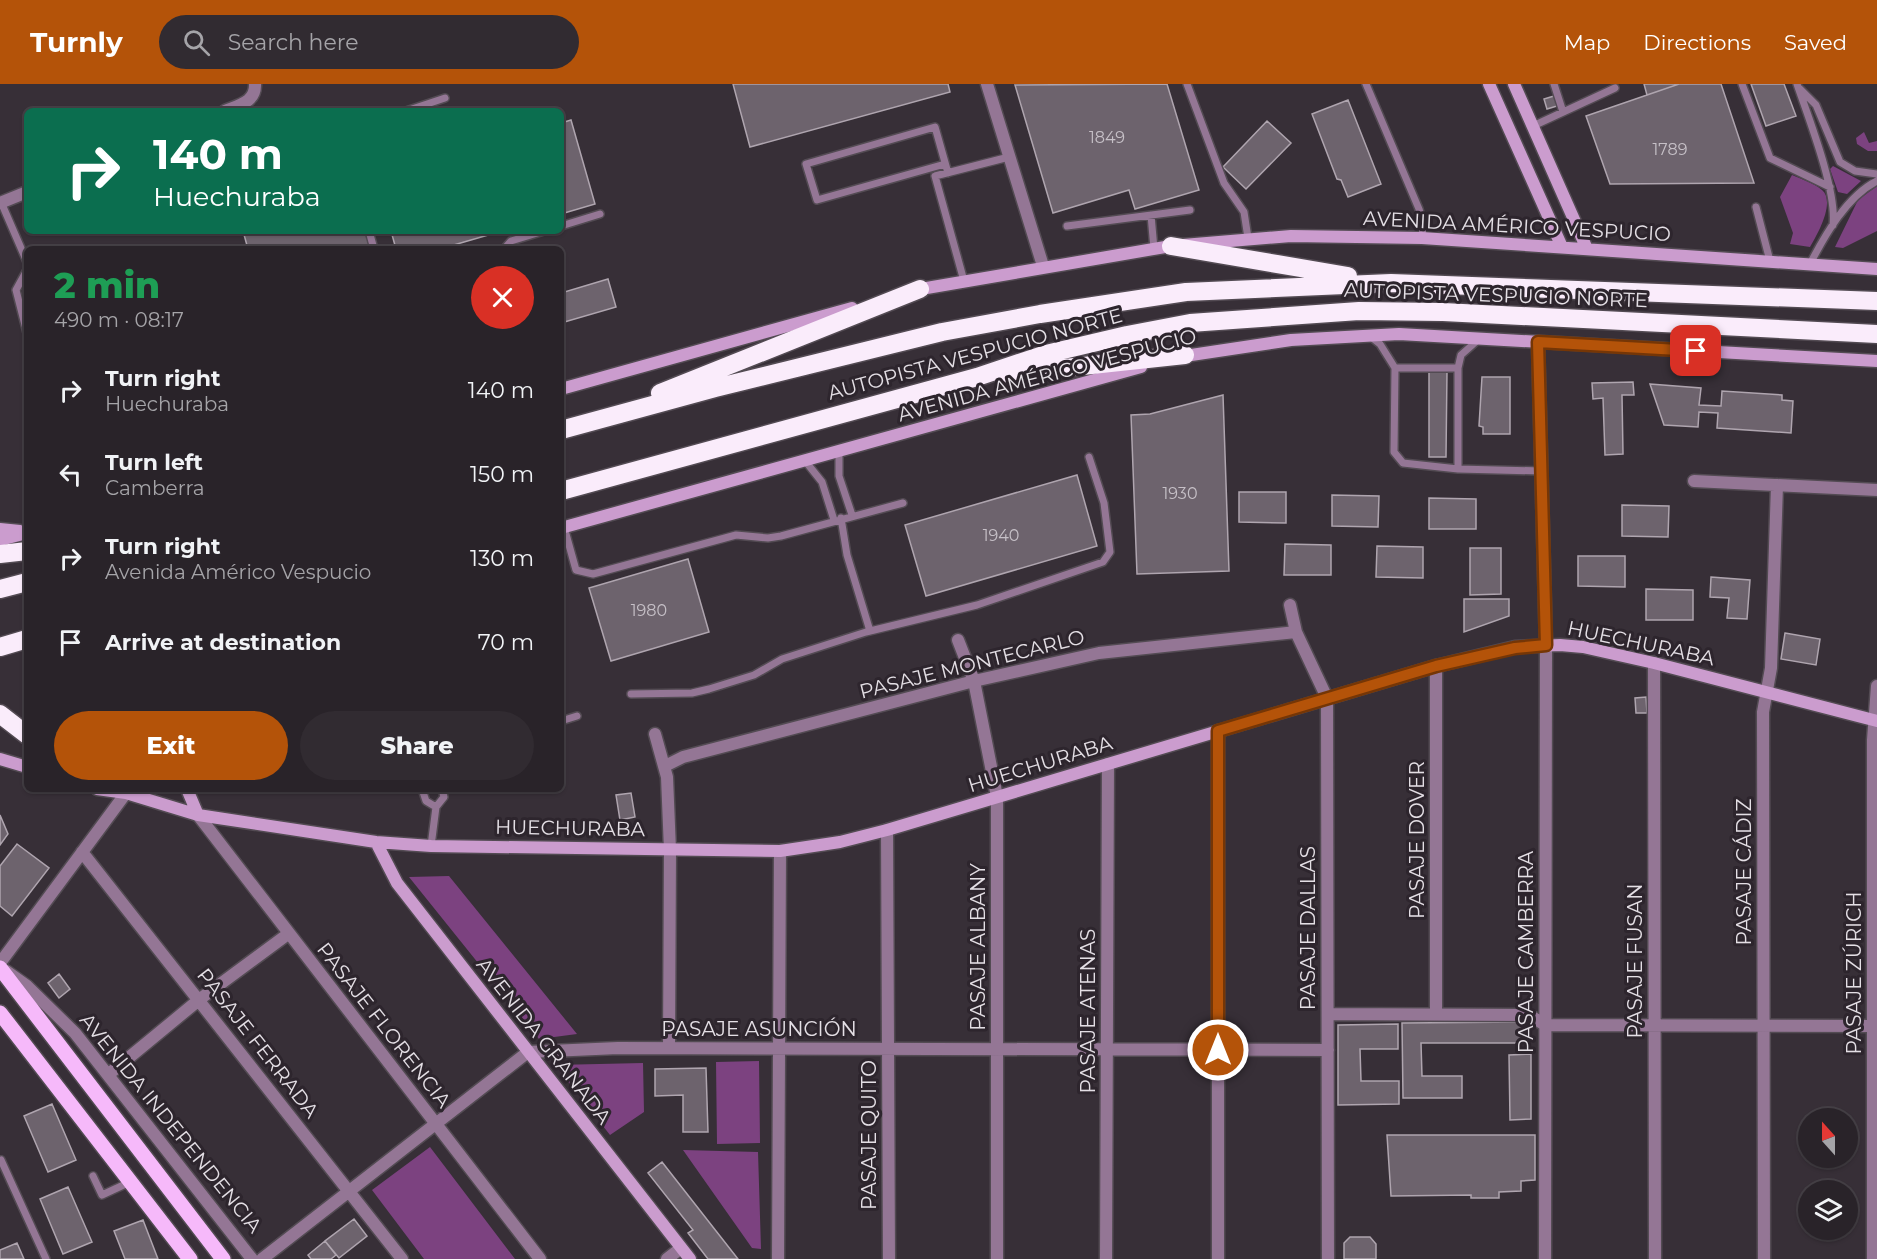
<!DOCTYPE html>
<html lang="en">
<head>
<meta charset="utf-8">
<style>
	body { margin:0; font-family:Montserrat,sans-serif; background:#312b31; color:#f1f3f6; height:100vh; display:flex; flex-direction:column; font-size:22px; white-space:nowrap }
	* { box-sizing:border-box; margin:0 }
	p { font-size:20px; color:#a5a4a8 }
	.icon { flex:none; width:33px; height:33px; fill:none; stroke:currentColor; stroke-width:2; stroke-linecap:round; stroke-linejoin:round }
	.map { position:relative; flex:1; overflow:hidden }
	.side { position:absolute; left:24px; top:162px; width:540px; height:546px; display:flex; flex-direction:column; background:#292329; border-radius:9px; box-shadow:0 2px 4px #0004,0 0 0 2px #454046 }
	.side>* { flex:none }
	.hud { position:absolute; left:24px; top:24px; width:540px; height:126px; border-radius:9px; box-shadow:0 2px 4px #0004,0 0 0 2px #454046; background:#0b6e4f; color:#fff; overflow:hidden }
	.needle { width:39px; rotate:339deg }
	.buttons { position:absolute; left:1798px; top:1024px; display:grid; gap:12px }
	.buttons a { display:grid; place-items:center; width:60px; height:60px; border-radius:50%; background:#292329; box-shadow:0 2px 4px #0004,0 0 0 2px #454046; font-size:30px }
	.pin { position:absolute; display:grid; place-items:center; width:51px; height:51px; color:#fff; margin:-26px; border-radius:12px; box-shadow:0 3px 9px #0006 }
	.me { position:absolute; width:66px; margin:-33px; rotate:0deg; stroke-linejoin:round; filter:drop-shadow(0 0 4px #0008) }
	.turn { display:flex; align-items:center; gap:21px; height:126px; padding:0 30px; font-size:27px }
	.turn .icon { width:78px; height:78px; stroke-width:2.5 }
	.turn b { display:block; font-size:42px; line-height:51px }
	.round { display:grid; place-items:center; flex:none; width:63px; height:63px; border-radius:32px; background:#312b31 }
	.summary { display:flex; align-items:center; justify-content:space-between; height:102px; padding:0 30px }
	h1 { font-size:36px; font-weight:800; line-height:45px; color:#1e9e55 }
	.button { display:flex; gap:12px; margin-top:auto; padding:12px 30px }
	.button a { flex:1; height:69px; border-radius:36px; background:#b45309; color:#fff; font-size:24px; font-weight:800; line-height:69px; text-align:center }
	.button a+a { background:#312b31; color:#f1f3f6 }
	ul { padding:0; list-style:none }
	li { display:flex; align-items:center; gap:18px; height:84px; padding:0 30px }
	li div { flex:1 }
	li b { display:block; font-size:22px }
	li em { font-style:normal }
	header { display:flex; align-items:center; gap:36px; box-sizing:border-box; height:84px; padding:0 30px; background:#b45309; color:#fff }
	header strong { font-size:28px }
	nav { display:flex; gap:33px; margin-inline-start:auto; font-size:21px }
	.search { width:420px; height:54px; background:#312b31; display:flex; align-items:center; gap:15px; box-sizing:border-box; padding:0 21px; border-radius:33px; color:#a5a4a8; font-size:22px }
	.map>svg:first-child { display:block }
	.green { fill:#7c4280 }
	.building { fill:#6d636d; stroke:#afa5af; stroke-width:1.5 }
	.lines { fill:none; stroke-linecap:round; stroke-linejoin:round }
	.lane-casing { stroke:#534b53; stroke-width:10 }
	.street-casing { stroke:#534b53; stroke-width:15 }
	.secondary-casing { stroke:#534b53; stroke-width:15 }
	.primary-casing { stroke:#534b53; stroke-width:18 }
	.highway-casing { stroke:#534b53; stroke-width:21 }
	.lane { stroke:#947695; stroke-width:7 }
	.street { stroke:#947695; stroke-width:12 }
	.secondary { stroke:#cb9cce; stroke-width:12 }
	.primary { stroke:#f6b9fa; stroke-width:15 }
	.highway { stroke:#faecfb; stroke-width:18 }
	.route-casing { stroke:#753606; stroke-width:15 }
	.route { stroke:#b45309; stroke-width:10 }
	.labels { text-anchor:middle; stroke-width:6; stroke-linejoin:round; paint-order:stroke }
	.number-label { font-size:16px; fill:#c6c0c7 }
	.street-label { font-size:20px; fill:#e4dfe5; stroke:#2d252d }
</style>
</head>
<body>
<header>
<strong>Turnly</strong>
<div class="search"><svg class="icon" aria-label="search" viewBox="0 0 24 24"><circle cx="10" cy="10" r="6"/><path d="M15 15l6 6"/></svg>Search here</div>
<nav><a>Map</a><a>Directions</a><a>Saved</a></nav>
</header>
<div class="map">
<svg width="1877" height="1175" viewBox="0 0 1877 1175">
	<rect width="100%" height="100%" fill="#372f37"/>
	<path class="green" d="M1864,48L1869,59L1877,57V67H1868L1857,60L1856,54Z
		M1833,82L1861,97L1847,110L1838,108L1830,85Z
		M1792,91C1801,95 1814,99 1822,106C1836,118 1817,151 1810,163L1790,160L1793,149L1780,113Z
		M1877,102V147L1843,164L1835,163L1858,116Z
		M449,792L577,950L539,955L409,793Z
		M759,977L760,1059L717,1060L716,978Z
		M643,979L644,1028L610,1051L555,981Z
		M430,1063L515,1175H424L372,1106Z
		M683,1066L758,1068L761,1165L752,1164Z"/>
	<path class="building" d="M733,0H948L950,8L750,63Z
		M1167,0L1199,106L1135,125L1129,106L1053,129L1015,1Z
		M1644,0H1679L1647,11Z
		M1679,0H1721L1754,99L1610,100L1586,32Z
		M1751,0H1784L1796,32L1766,42Z
		M1554,12L1557,22L1547,25L1544,15Z
		M1348,16L1381,100L1348,113L1341,96L1337,95L1312,30Z
		M571,36L595,120L561,130V39Z
		M1267,37L1291,59L1246,105L1223,83Z
		M243,147H366L371,165H248Z
		M391,147H502L440,165H396Z
		M608,195L616,223L561,239V209Z
		M1429,287H1447L1446,373H1429Z
		M1482,293H1510V350H1483V343L1479,342Z
		M1633,298L1634,311H1622L1623,370L1605,371L1603,314L1593,315L1592,299Z
		M1650,300L1701,304L1699,321L1721,322L1722,307L1782,311V316L1793,317L1791,349L1717,344L1718,329L1699,328L1698,343L1664,341Z
		M1223,311L1229,487L1137,490L1131,331L1150,330Z
		M1077,391L1097,462L926,512L905,441Z
		M1239,408H1286V439L1239,438Z
		M1332,411L1379,412L1378,443L1332,442Z
		M1429,414L1476,415V445H1429Z
		M1622,421L1669,422L1668,453L1622,452Z
		M1285,460L1331,461V491H1284Z
		M1377,462L1423,463V494L1376,493Z
		M1470,464H1501V510L1470,511Z
		M1578,472H1625V503L1578,502Z
		M688,475L709,548L611,577L589,504Z
		M1711,493L1750,496L1747,535L1727,534L1729,514L1710,513Z
		M1646,505L1693,506V536H1646Z
		M1464,515H1509V532L1464,548Z
		M1785,549L1820,555L1816,581L1781,575Z
		M1646,613L1647,629H1636L1635,614Z
		M631,709L635,733L620,736L616,711Z
		M0,731L8,750L0,761Z
		M17,760L49,784L12,832L0,822V782Z
		M59,890L70,905L59,914L48,899Z
		M1528,938V959H1421L1422,992H1462V1014H1403L1402,939Z
		M1398,940V965H1360L1361,997H1399V1020L1338,1021V941Z
		M1531,970V1035L1510,1036L1509,971Z
		M706,984L708,1048H683V1011L655,1012V985Z
		M52,1020L76,1076L48,1088L24,1032Z
		M1387,1051H1535V1096L1521,1097V1107L1499,1108V1114H1471V1111L1391,1112Z
		M662,1078L738,1175H708L688,1149L693,1146L648,1089Z
		M68,1103L92,1158L63,1170L40,1115Z
		M354,1135L367,1152L339,1174L325,1157Z
		M143,1136L158,1175H125L114,1147Z
		M1350,1153H1370L1376,1160V1175H1344V1159Z
		M325,1157L336,1171L331,1175H311L308,1171Z
		M17,1159L24,1175H0V1166Z"/>
	<g class="lines">
		<defs>
			<path id="lane" d="M1187,0L1224,99L1244,128L1248,154
				M1366,0L1419,125L1423,139L1422,154
				M1554,0L1563,28
				M1742,0L1770,74L1830,103
				M1797,0C1809,35 1837,107 1833,141
				M1800,5L1816,21L1840,78L1855,87L1877,90
				M406,27L445,14
				M1533,42L1615,4
				M945,80L817,116L806,80L935,43L948,89
				M1,118L27,178
				M1756,123L1770,177
				M1151,131L1154,165
				M561,142L600,130
				M1067,142L1190,126
				M369,147L374,165
				M504,165L511,157L544,147
				M1810,180C1825,151 1847,112 1877,97
				M27,186L16,206L27,249
				M964,197L935,92L1009,73
				M1370,252L1380,260L1395,284L1394,368L1403,379L1458,385L1541,387
				M1395,284H1458
				M839,369V392L852,431
				M806,378L822,398L834,436
				M1458,385V284L1461,271L1479,255
				M841,434L847,471L870,547
				M564,443L576,486L593,490L736,451L768,454L781,452L903,419
				M631,610L692,609L709,605L754,591L782,575L866,548L977,521L1103,478L1110,468L1104,419L1089,373
				M561,637L577,632
				M422,705L426,717L436,723
				M431,762L436,723L444,713L442,705
				M1,1076L46,1175
				M93,1092L102,1111L130,1098"/>
			<path id="street" d="M987,0L1043,182
				M225,27C239,21 256,18 255,0
				M0,119L27,108
				M1538,258L1546,561L1545,1175
				M1694,397L1877,406
				M1290,521L1296,548L1327,614L1328,1175
				M958,556L974,597L997,713V1175
				M1654,579L1655,1175
				M1436,582V930
				M1218,647V1175
				M655,650L667,693L670,766L669,964
				M665,682L683,673L974,597L1099,569L1296,548
				M198,731L540,1175
				M887,746L889,1175
				M82,768L402,1175
				M0,879L126,709
				M6,887L27,902L75,949L252,1175
				M1328,930L1529,931L1545,941L1877,942
				M109,990L200,915L288,850
				M262,1175L528,968L618,964L1328,966
				M667,1175L681,1164
				M778,1175L780,767
				M1106,1175L1108,680
				M1764,1175L1763,628L1771,584L1777,401
				M1873,1175V656L1877,602"/>
			<path id="secondary" d="M1489,0L1562,163
				M1514,0L1587,165
				M915,206L1171,162L1291,152L1422,154L1877,185
				M1178,273L1291,256L1399,250L1877,277
				M561,305L852,224
				M561,444L1141,283
				M0,445L20,447
				M0,456L27,449
				M0,675L27,683
				M97,705L126,709L146,705
				M187,705L198,731
				M126,709L198,731L376,758L431,762L780,767L840,758L887,746L1436,582L1515,563L1560,561L1583,563L1654,579L1877,637
				M376,758L397,799L690,1175"/>
			<path id="primary" d="M0,884L223,1175
				M0,929L190,1175"/>
			<path id="highway" d="M1171,162L1348,192
				M1009,290L1185,271
				M660,309L920,205
				M561,346L715,304L942,248L1040,230L1186,208L1391,199L1877,217
				M561,407L977,293L1046,270L1127,251L1190,239L1359,227L1443,228L1877,250
				M0,470L27,467
				M0,505L27,498
				M0,563L27,555
				M0,630L27,651"/>
		</defs>
		<use href="#lane" class="lane-casing"/>
		<use href="#street" class="street-casing"/>
		<use href="#secondary" class="secondary-casing"/>
		<use href="#primary" class="primary-casing"/>
		<use href="#highway" class="highway-casing"/>
		<use href="#lane" class="lane"/>
		<use href="#street" class="street"/>
		<use href="#secondary" class="secondary"/>
		<use href="#primary" class="primary"/>
		<use href="#highway" class="highway"/>
	</g>
	<g class="lines">
		<defs>
			<path id="route" d="M1218,966V647L1436,582L1515,564L1546,561L1538,258L1696,267"/>
		</defs>
		<use href="#route" class="route-casing"/>
		<use href="#route" class="route"/>
	</g>
	<g class="labels">
		<g class="number-label">
			<text x="1107" y="59">1849</text>
			<text x="1670" y="71">1789</text>
			<text x="1180" y="415">1930</text>
			<text x="1001" y="457">1940</text>
			<text x="649" y="532">1980</text>
		</g>
		<g class="street-label">
			<text transform="translate(1517 142) rotate(3)" y="7">AVENIDA AMÉRICO VESPUCIO</text>
			<text transform="translate(1496 211) rotate(2)" y="7">AUTOPISTA VESPUCIO NORTE</text>
			<text transform="translate(975 270) rotate(-15)" y="7">AUTOPISTA VESPUCIO NORTE</text>
			<text transform="translate(1047 291) rotate(-15)" y="7">AVENIDA AMÉRICO VESPUCIO</text>
			<text transform="translate(1641 559) rotate(12)" y="7">HUECHURABA</text>
			<text transform="translate(972 580) rotate(-14)" y="7">PASAJE MONTECARLO</text>
			<text transform="translate(1040 680) rotate(-17)" y="7">HUECHURABA</text>
			<text transform="translate(570 744) rotate(1)" y="7">HUECHURABA</text>
			<text transform="translate(1417 756) rotate(-90)" y="7">PASAJE DOVER</text>
			<text transform="translate(1744 788) rotate(-90)" y="7">PASAJE CÁDIZ</text>
			<text transform="translate(1308 844) rotate(-90)" y="7">PASAJE DALLAS</text>
			<text transform="translate(978 863) rotate(-90)" y="7">PASAJE ALBANY</text>
			<text transform="translate(1526 868) rotate(-90)" y="7">PASAJE CAMBERRA</text>
			<text transform="translate(1635 877) rotate(-90)" y="7">PASAJE FUSAN</text>
			<text transform="translate(1854 889) rotate(-90)" y="7">PASAJE ZÚRICH</text>
			<text transform="translate(1088 927) rotate(-90)" y="7">PASAJE ATENAS</text>
			<text transform="translate(384 941) rotate(52)" y="7">PASAJE FLORENCIA</text>
			<text x="759" y="952">PASAJE ASUNCIÓN</text>
			<text transform="translate(544 957) rotate(52)" y="7">AVENIDA GRANADA</text>
			<text transform="translate(258 959) rotate(52)" y="7">PASAJE FERRADA</text>
			<text transform="translate(171 1039) rotate(51)" y="7">AVENIDA INDEPENDENCIA</text>
			<text transform="translate(869 1051) rotate(-90)" y="7">PASAJE QUITO</text>
		</g>
	</g>
</svg>
<div class="buttons">
<a><svg class="needle" viewBox="-14 -14 28 28"><path d="M0-13l5 13h-10z" fill="#e53935"/><path d="M0 13l5-13h-10z" fill="#a5a4a8"/></svg></a>
<a><svg class="icon" aria-label="layers" viewBox="0 0 24 24"><path d="M12 4l9 5-9 5-9-5zM3 14l9 5 9-5"/></svg></a>
</div>
<div class="pin" style="left:1696px;top:267px;background:#d93025"><svg class="icon" aria-label="arrive" viewBox="0 0 24 24"><path d="M6 21V4h12l-3 4 3 4H6"/></svg></div>
<svg class="me" style="left:1218px;top:966px" viewBox="-20 -20 40 40"><circle r="17" fill="#b45309" stroke="#fff" stroke-width="3"/><path d="M0-11L8 9 0 5-8 9z" fill="#fff"/></svg>
<div class="hud">
<div class="turn"><svg class="icon" aria-label="right" viewBox="0 0 24 24"><path d="M7 20v-9h11M14 6l5 5-5 5"/></svg><div><b>140 m</b>Huechuraba</div></div>
</div>
<section class="side">
<div class="summary"><div><h1>2 min</h1><p>490 m · 08:17</p></div><a class="round" style="background:#d93025;color:#fff"><svg class="icon" aria-label="close" viewBox="0 0 24 24"><path d="M6 6l12 12M18 6L6 18"/></svg></a></div>
<ul>
<li><svg class="icon" aria-label="right" viewBox="0 0 24 24"><path d="M7 20v-9h11M14 6l5 5-5 5"/></svg><div><b>Turn right</b><p>Huechuraba</p></div><em>140 m</em></li>
<li><svg class="icon" aria-label="left" viewBox="0 0 24 24"><path d="M17 20v-9H6M10 6l-5 5 5 5"/></svg><div><b>Turn left</b><p>Camberra</p></div><em>150 m</em></li>
<li><svg class="icon" aria-label="right" viewBox="0 0 24 24"><path d="M7 20v-9h11M14 6l5 5-5 5"/></svg><div><b>Turn right</b><p>Avenida Américo Vespucio</p></div><em>130 m</em></li>
<li><svg class="icon" aria-label="arrive" viewBox="0 0 24 24"><path d="M6 21V4h12l-3 4 3 4H6"/></svg><div><b>Arrive at destination</b></div><em>70 m</em></li>
</ul>
<div class="button"><a>Exit</a><a>Share</a></div>
</section>
</div>
</body>
</html>
